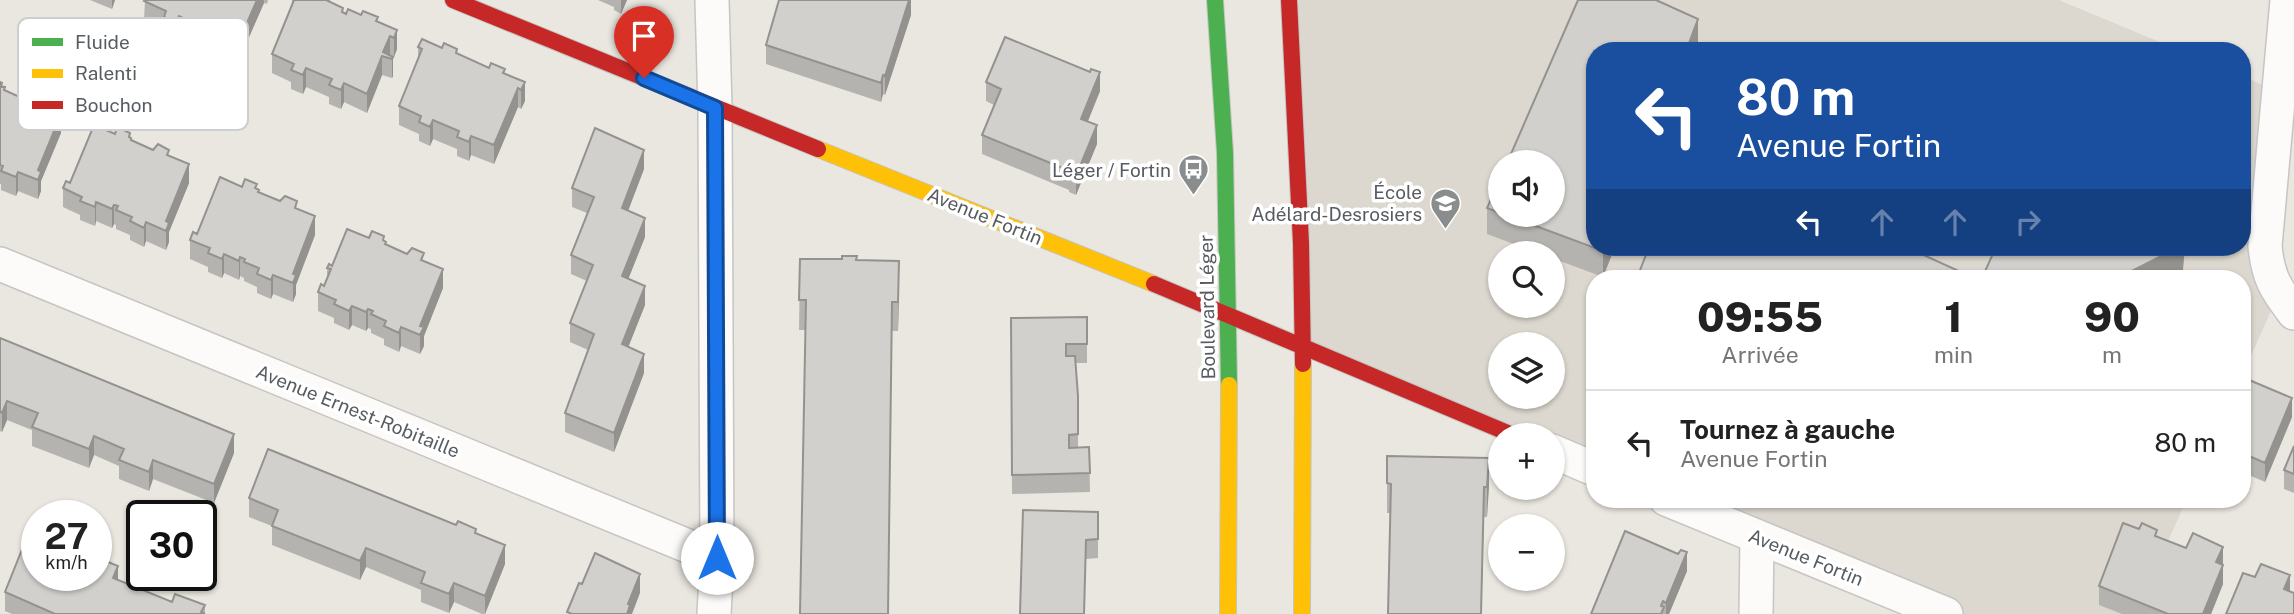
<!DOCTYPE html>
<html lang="fr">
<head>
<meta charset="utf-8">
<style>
	body { margin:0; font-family:"Public Sans",sans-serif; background:#f2f2f2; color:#222; height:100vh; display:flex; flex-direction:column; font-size:26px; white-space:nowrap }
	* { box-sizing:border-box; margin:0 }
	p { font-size:23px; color:#767676 }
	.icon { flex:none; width:38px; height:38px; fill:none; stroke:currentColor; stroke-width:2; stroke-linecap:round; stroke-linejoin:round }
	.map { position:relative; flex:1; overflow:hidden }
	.drawer { position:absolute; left:1586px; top:270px; width:665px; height:238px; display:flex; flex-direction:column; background:#fff; border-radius:28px; box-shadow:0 2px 5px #0004 }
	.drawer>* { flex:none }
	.banner { position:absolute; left:1586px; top:42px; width:665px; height:214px; border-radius:28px; box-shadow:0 2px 5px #0004; background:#1a4fa0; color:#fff; overflow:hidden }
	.tools { position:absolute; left:1488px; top:150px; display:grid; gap:14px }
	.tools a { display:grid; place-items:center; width:77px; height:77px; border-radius:50%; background:#fff; box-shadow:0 2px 5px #0004; font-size:35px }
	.speed { position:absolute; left:21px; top:500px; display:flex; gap:14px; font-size:35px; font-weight:700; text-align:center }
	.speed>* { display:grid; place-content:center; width:91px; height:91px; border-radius:50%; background:#fff; box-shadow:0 2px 5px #0004; line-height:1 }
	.speed small { font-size:18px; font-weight:400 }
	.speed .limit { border:4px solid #111; border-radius:10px; background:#fff; color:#111 }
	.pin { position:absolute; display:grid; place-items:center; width:60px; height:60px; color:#fff; margin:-72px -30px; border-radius:50% 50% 50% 0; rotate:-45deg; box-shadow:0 0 7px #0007 }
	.pin .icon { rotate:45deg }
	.me { position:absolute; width:77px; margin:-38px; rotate:0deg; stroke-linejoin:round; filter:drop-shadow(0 0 5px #0008) }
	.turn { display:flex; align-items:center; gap:24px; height:147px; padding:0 35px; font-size:32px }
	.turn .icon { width:91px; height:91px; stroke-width:2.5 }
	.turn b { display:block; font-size:49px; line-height:60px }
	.lanes { display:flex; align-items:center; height:66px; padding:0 35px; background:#0003; justify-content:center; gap:35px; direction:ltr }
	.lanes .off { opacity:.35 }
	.eta { display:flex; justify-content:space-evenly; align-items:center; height:119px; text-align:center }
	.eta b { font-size:42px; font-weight:800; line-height:49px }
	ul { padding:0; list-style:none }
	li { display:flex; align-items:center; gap:21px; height:105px; padding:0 35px; border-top:2px solid #e0e0e0 }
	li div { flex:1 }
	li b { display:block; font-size:26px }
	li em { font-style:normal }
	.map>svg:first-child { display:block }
	.education { fill:#dcd8cf; fill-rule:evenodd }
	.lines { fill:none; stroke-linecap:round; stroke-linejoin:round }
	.street-casing { stroke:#c5c5c3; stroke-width:36 }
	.fast-casing { stroke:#c4c5c3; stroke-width:18 }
	.slow-casing { stroke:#c4c5c3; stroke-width:18 }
	.jam-casing { stroke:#c4c5c3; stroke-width:18 }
	.street { stroke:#fcfbfa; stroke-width:33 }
	.fast { stroke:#4caf50; stroke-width:16 }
	.slow { stroke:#ffc107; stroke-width:16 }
	.jam { stroke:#c62828; stroke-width:16 }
	.wall { fill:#b5b3af }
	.shaded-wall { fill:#93928f }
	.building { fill:#d2d0cc; stroke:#93928f; stroke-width:2 }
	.route-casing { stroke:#114b97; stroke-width:18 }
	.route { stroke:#1a73e8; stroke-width:12 }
	.labels { text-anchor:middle; stroke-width:7; stroke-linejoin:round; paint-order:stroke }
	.poi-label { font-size:19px; fill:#575c61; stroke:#fff; text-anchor:end }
	.street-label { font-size:19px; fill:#575c61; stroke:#fff }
	.key { fill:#fff; stroke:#cdced0; stroke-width:2 }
	.key-label { font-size:19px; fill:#575c61 }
</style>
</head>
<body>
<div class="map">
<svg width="2294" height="614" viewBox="0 0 2294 614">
	<rect width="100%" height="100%" fill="#eae7e0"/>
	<path class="education" d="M1281,0H2059L2181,51H1594V247H2242V76L2279,92V293L2242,376V278H1594V469L1552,436H1515L1302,347ZM1500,163H1552V215H1500ZM1500,254H1552V306H1500ZM1500,345H1552V397H1500Z
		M1666,499H2187L2135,614H1946Z"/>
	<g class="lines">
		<defs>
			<path id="street" d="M712,0L715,108L717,558L714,614
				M2287,0L2265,246C2268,277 2275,288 2294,313
				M0,264L717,558
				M1552,451L1594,469
				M1666,499L1946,614
				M1756,614L1757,537"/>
			<path id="fast" d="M1215,0L1225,153L1229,385"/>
			<path id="slow" d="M818,149L1154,284
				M1228,614L1229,385
				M1302,614L1303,364"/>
			<path id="jam" d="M453,0L818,149
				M1289,0L1301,243L1303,364
				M1154,284L1515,436"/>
		</defs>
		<use href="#street" class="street-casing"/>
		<use href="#fast" class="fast-casing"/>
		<use href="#slow" class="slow-casing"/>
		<use href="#jam" class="jam-casing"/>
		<use href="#street" class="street"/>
		<use href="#fast" class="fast"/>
		<use href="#slow" class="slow"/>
		<use href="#jam" class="jam"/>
	</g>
	<path class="wall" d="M90,0H115L112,9Z
		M145,0H268L267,4L264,3L239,60L217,50L214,57L202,52V45L179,35L176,42L164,36V29L144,20Z
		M292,0H330V2L343,13L378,21L397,30V49L394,57H393V76L392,78L382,75L367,113L344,102L341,109L329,104V97L306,87L303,94L291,89V82L272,73V54L292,6Z
		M598,0H627L621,14L614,10V7Z
		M911,0V15L885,95L883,94L881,102L766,64V45Z
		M1578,0H1656L1698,19V45L1696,51H1594V247H1615L1603,277L1552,258V254H1541L1487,234V208L1500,180V215H1552V163H1507Z
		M418,47L442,48L525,82V101L521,109L518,107L494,164L471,155L469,161L457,156V149L433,139L430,146L419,141V134L399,125V106L418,59Z
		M0,82L5,91L41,106L61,133L41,181V191L38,199L18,191L16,196L1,190V184H0Z
		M986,82L1100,91L1088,121L1097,144L1076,195L1069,192V190L982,154V135L994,105L986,101Z
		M115,134L130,137L131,140L169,156L189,183L169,232V242L166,250L146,241L144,247L130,240V235L116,229V225L114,224L112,228L96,221L95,226L80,220V215L63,207V188L70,183Z
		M644,169L628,210L645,237L628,279L645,305L628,347L644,373L614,452L565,432V413L588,350L570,342V323L587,281L571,274V255L587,213L572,207V188Z
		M242,187L257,189L259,192L297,209L315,235L296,285V294L293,302L273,294L271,299L257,293V287L244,281V278L240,276L239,280L224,273L222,278L208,272V267L190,259V240L197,234Z
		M369,238L384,241L386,244L424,261L443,288L424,336V346L420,354L401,346L399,352L384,345V339L371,333V329L368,328L366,331L352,325L349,330L334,323V318L318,311V292L324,286L327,278V268L332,266Z
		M800,259L857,260L899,291L898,331L799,330Z
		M1087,317V363H1075L1078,396V448L1089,447L1090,492L1012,494L1011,318Z
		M0,338L234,453L214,503L153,479L149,491L119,479V466L94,455L89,468L32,446V430L7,420L2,432L0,431Z
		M2242,377L2292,417L2265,482L2242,472Z
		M2294,446V493L2284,489V470Z
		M1387,456L1489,458L1487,517L1387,513Z
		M249,498L476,534L505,564L485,614H482L454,602L449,613L421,602V590L366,567L360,580L272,545V526L249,517Z
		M1873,499H1892V507Z
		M1098,512V558L1086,559L1020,614Z
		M2157,537L2223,565V584L2211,614H2122L2099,605V586Z
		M1687,571L1669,614H1591Z
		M37,576L118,580L172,602L205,605V614H12L5,611V592Z"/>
	<path class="shaded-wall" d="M112,0H115L112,9Z
		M257,0H264V3L239,60V41Z
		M621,0H627L621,14Z
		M909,0H911V15L885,95V76Z
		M179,16V35L176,42V23Z
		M1698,19V45L1696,51H1686Z
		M397,30V49L394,57V38Z
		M217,31V50L214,57V38Z
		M390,36V55L383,52Z
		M382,56V75L367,113V94Z
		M393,57V76L392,78V59Z
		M306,68V87L303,94V75Z
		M1100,72V91L1081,138V119Z
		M883,75V94L881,102V83Z
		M525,82V101L521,109V90Z
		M344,83V102L341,109V90Z
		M518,88V107L494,164V145Z
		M61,114V133L41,181V191L38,199V170Z
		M433,120V139L430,146V127Z
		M1097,125V144L1076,195V176Z
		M471,136V155L469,161V142Z
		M644,150V169L622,227V208Z
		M189,164V183L169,232V242L166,250V221Z
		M18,172V191L16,196V177Z
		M96,202V221L95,226V207Z
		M114,205V224L112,228V209Z
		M315,216V235L296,285V294L293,302V274Z
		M645,218V237L622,295V276Z
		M146,222V241L144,247V228Z
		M1605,247H1615L1603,277V251Z
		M2179,247H2185L2183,270L2167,278H2118Z
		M224,254V273L222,278V259Z
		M240,257V276L239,280V261Z
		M899,261V291L898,331V302Z
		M443,269V288L424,336V346L420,354V326Z
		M273,275V294L271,299V280Z
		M645,286V305L622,363V344Z
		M352,306V325L349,330V311Z
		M368,309V328L366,331V312Z
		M401,327V346L399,352V333Z
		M644,354V373L614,452V433Z
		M2292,398V417L2265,482V463Z
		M7,401V420L2,432V413Z
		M234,434V453L214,503V484Z
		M94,436V455L89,468V449Z
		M1489,458V488L1487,517V487Z
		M153,460V479L149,491V472Z
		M1484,487V516L1481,614Z
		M505,545V564L485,614V596Z
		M2223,547V566L2216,562Z
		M366,548V567L360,580V561Z
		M1687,552V571L1669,614H1666V603Z
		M2223,565V584L2211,614H2203Z
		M118,566V585L113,578Z
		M640,574V593L632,614H627L628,604Z
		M2290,575V594L2284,589Z
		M454,583V602L449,613V594Z"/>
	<path class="building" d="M145,0H257L239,41L217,31L214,38L202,33L204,27L179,16L176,23L164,17L166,11L144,1Z
		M294,0H329L328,1L343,8L342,12L346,14L348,9L361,15L363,11L378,17L376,21L397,30L394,38L390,36L383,52L393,57L392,59L382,56L367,94L344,83L341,90L329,85L332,79L306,68L303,75L291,70L294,64L272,54Z
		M779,0H909L885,76L883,75L881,83L766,45Z
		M1578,0H1656L1698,19L1686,51H1594V247H1605L1603,251L1506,215H1552V163H1507Z
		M1005,37L1090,72L1091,69L1100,72L1081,119L1097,125L1076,176L1069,173L1070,171L982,135L1001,89L986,82Z
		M422,39L442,48L444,43L457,49L456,53L489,68L491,63L505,69L503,73L525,82L521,90L518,88L494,145L471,136L469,142L457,137L459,131L433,120L430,127L419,122L421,116L399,106L422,49L418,47Z
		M0,82L2,83L1,86L5,87L4,90L24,99L29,94L41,99L39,105L61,114L38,170L41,172L38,180L18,172L16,177L1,171L3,166L0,165Z
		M94,125L115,134L117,127L130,133L129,137L131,138V140L153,150L158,144L169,150L167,155L189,164L166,221L169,223L166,231L146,222L144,228L130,221L132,217L116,210L118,206L114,205L112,209L96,202L95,207L80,201L82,197L63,188L66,181L70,183Z
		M595,128L644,150L622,208L645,218L622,276L645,286L622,344L644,354L614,433L565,413L594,334L570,323L593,265L571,255L594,197L572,188Z
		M220,177L242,187L245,179L257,184L255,188L259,190L258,192L280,201L285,196L297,201L295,208L315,216L293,274L296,275L293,283L273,275L271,280L257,274L259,268L244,262L245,259L240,257L239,261L224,254L222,259L208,253L210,248L190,240L193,232L197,234Z
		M1500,180V213L1487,208Z
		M347,229L369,238L372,231L384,236L383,240L386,242L385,244L407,254L412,248L424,253L421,260L443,269L420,326L424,327L420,335L401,327L399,333L384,326L386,321L371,314L373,311L368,309L366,312L352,306L349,311L334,304L336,300L318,292L321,284L324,286L331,269L327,268L329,264L332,266Z
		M1649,247H1906L1974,278H1637Z
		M1996,247H2179L2118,278H1982Z
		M842,256H857L856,260L899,261L898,302H892L888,614H800L806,300H799L800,259H842Z
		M1087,317V344H1066V356H1075L1078,396V434L1069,435V448L1089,447L1090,473L1012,475L1011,318Z
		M0,338L234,434L214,484L153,460L149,472L119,460L124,449L94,436L89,449L32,427L38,413L7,401L2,413L0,412Z
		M2242,377L2292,398L2265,463L2242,453Z
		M2294,446V474L2284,470Z
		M268,449L456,525L458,521L476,529L475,533L505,545L485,596L454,583L449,594L421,583L425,572L366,548L360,561L272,526L278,510L249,498Z
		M1387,456L1489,458L1487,487H1484L1481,614H1388L1391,484L1387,483Z
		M1023,510L1098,512V539L1086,540L1084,614H1020Z
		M2123,523L2139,529L2142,523L2157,530L2155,536L2186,548L2193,533L2223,547L2216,562L2223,565L2203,614H2168L2099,586Z
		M31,527L37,529V576H96V557L118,566L113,578L172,602L175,594L205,605L201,612L205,614H55L5,592Z
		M1625,531L1678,554L1681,550L1687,552L1666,603L1663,601L1661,606L1664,607L1661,614H1591Z
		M595,553L640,574L628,604L630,605L627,614H572L567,612L579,583L582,584Z
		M2261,564L2290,575L2284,589L2294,593V614H2226L2243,573L2255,577Z"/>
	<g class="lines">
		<defs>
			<path id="route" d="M644,78L715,108L717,558"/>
		</defs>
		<use href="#route" class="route-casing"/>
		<use href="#route" class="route"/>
	</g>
	<defs>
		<symbol id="bus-pin" viewBox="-11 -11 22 30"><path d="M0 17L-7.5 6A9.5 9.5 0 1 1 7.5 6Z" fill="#8a8d8d" stroke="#fff"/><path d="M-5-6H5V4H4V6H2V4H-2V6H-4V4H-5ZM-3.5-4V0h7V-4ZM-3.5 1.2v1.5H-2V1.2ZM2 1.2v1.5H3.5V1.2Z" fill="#fff"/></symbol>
		<symbol id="school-pin" viewBox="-11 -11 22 30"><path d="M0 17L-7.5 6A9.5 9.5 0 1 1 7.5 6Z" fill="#8a8d8d" stroke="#fff"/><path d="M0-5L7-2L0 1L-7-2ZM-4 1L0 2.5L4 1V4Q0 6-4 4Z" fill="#fff"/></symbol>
	</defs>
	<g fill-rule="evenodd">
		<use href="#bus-pin" x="1176" y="152" width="35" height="47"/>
		<use href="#school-pin" x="1428" y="186" width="35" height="47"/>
	</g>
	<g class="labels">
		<g class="poi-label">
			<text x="1171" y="177">Léger / Fortin</text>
			<text x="1422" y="199">École<tspan x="1422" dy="22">Adélard-Desrosiers</tspan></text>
		</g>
		<g class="street-label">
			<text transform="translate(985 216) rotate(22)" y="7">Avenue Fortin</text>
			<text transform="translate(1207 307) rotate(-91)" y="7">Boulevard Léger</text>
			<text transform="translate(358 411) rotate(22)" y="7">Avenue Ernest-Robitaille</text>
			<text transform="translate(1806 557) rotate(22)" y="7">Avenue Fortin</text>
		</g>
	</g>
	<rect x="18" y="18" width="230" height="112" rx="10" class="key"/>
	<rect x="32" y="38" width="31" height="8" fill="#4caf50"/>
	<rect x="32" y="69" width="31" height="9" fill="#ffc107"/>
	<rect x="32" y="101" width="31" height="8" fill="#c62828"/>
	<g class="key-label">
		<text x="75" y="49">Fluide</text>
		<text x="75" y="80">Ralenti</text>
		<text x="75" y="112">Bouchon</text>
	</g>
</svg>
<div class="tools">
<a><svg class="icon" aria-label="sound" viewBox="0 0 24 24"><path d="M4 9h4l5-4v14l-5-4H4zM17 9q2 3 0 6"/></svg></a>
<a><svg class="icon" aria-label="search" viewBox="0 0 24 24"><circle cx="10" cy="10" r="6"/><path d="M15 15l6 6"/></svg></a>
<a><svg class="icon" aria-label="layers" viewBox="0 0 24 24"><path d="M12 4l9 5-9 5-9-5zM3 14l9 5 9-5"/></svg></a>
<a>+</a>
<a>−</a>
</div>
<div class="speed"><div>27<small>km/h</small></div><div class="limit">30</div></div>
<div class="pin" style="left:644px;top:78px;background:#d93025"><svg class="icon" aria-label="arrive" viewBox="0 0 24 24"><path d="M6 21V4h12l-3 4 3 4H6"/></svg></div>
<svg class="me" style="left:717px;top:558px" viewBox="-20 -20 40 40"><circle r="19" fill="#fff"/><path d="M0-13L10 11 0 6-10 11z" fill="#1a73e8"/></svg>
<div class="banner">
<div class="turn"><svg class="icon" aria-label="left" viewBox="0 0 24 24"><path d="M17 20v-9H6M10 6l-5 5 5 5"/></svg><div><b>80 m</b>Avenue Fortin</div></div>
<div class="lanes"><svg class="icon" aria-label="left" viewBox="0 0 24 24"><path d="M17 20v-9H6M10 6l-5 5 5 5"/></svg><svg class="icon off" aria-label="ahead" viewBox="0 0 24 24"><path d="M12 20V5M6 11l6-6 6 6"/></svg><svg class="icon off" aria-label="ahead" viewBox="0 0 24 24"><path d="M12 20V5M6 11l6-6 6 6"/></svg><svg class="icon off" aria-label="right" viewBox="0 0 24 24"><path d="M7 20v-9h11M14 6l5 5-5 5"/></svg></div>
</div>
<section class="drawer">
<div class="eta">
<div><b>09:55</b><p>Arrivée</p></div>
<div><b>1</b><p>min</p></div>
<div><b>90</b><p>m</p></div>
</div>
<ul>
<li><svg class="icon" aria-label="left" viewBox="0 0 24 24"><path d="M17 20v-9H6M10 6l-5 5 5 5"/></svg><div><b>Tournez à gauche</b><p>Avenue Fortin</p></div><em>80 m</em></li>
</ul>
</section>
</div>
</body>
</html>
